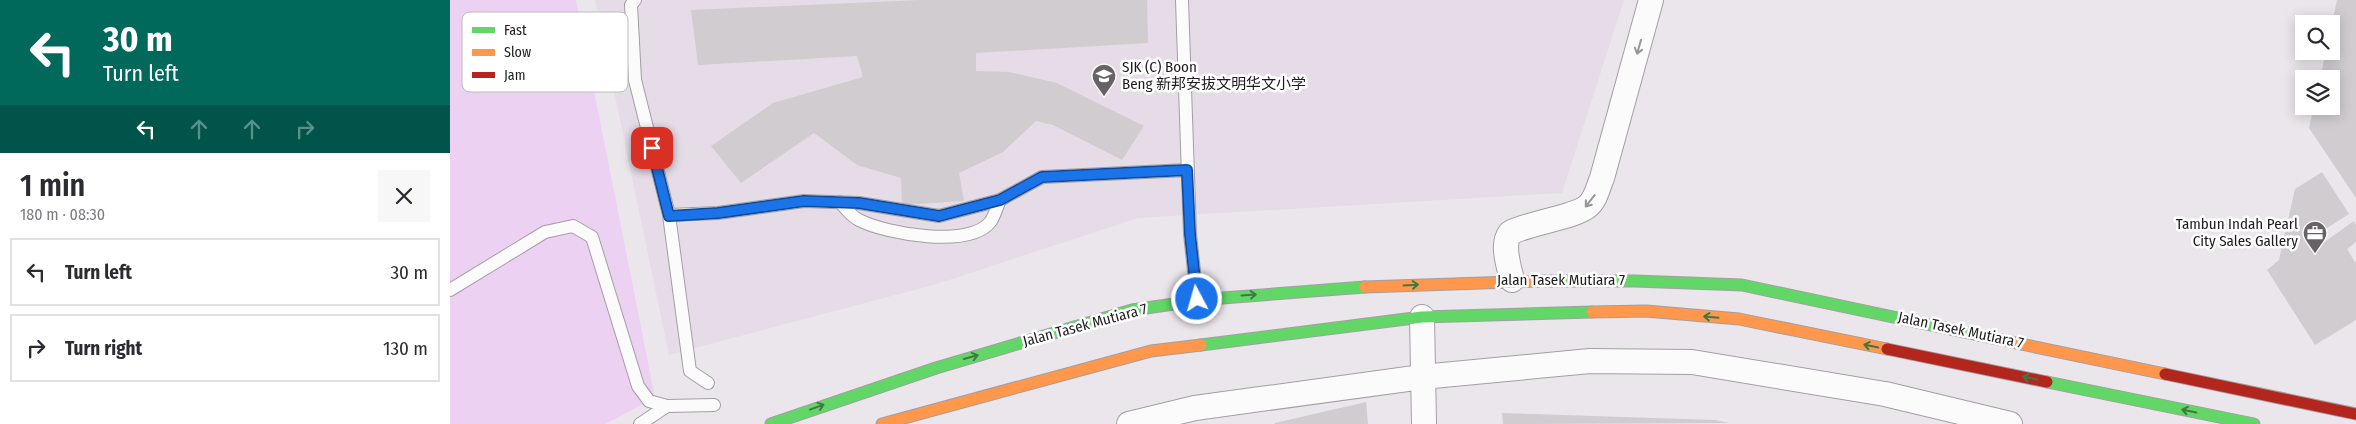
<!DOCTYPE html>
<html lang="en">
<head>
<meta charset="utf-8">
<style>
	body { margin:0; font-family:"Fira Sans Condensed","Noto Sans SC",sans-serif; background:#f7f7f7; color:#2b2b33; height:100vh; display:flex; flex-direction:column; font-size:19px; white-space:nowrap }
	* { box-sizing:border-box; margin:0 }
	p { font-size:16px; color:#7c7c81 }
	.icon { flex:none; width:28px; height:28px; fill:none; stroke:currentColor; stroke-width:2; stroke-linecap:round; stroke-linejoin:round }
	.map { position:relative; flex:1; overflow:hidden }
	.panel { display:flex; flex-direction:column; background:#fff; width:450px }
	.panel>* { flex:none }
	.top-card { background:#00695c; color:#fff; overflow:hidden }
	.tools { position:absolute; left:1845px; top:15px; display:grid; gap:10px }
	.tools a { display:grid; place-items:center; width:45px; height:45px; border-radius:0px; background:#fff; box-shadow:0 2px 12px #0003; font-size:25px }
	.pin { position:absolute; display:grid; place-items:center; width:42px; height:42px; color:#fff; margin:-21px; border-radius:10px; box-shadow:0 2px 8px #0006 }
	.me { position:absolute; width:55px; margin:-28px; rotate:354deg; stroke-linejoin:round; filter:drop-shadow(0 0 4px #0008) }
	.turn { display:flex; align-items:center; gap:18px; height:105px; padding:0 20px; font-size:22px }
	.turn .icon { width:65px; height:65px; stroke-width:2.5 }
	.turn b { display:block; font-size:35px; line-height:42px }
	.lanes { display:flex; align-items:center; height:48px; padding:0 20px; background:#0003; justify-content:center; gap:25px; direction:ltr }
	.lanes .off { opacity:.35 }
	.round { display:grid; place-items:center; flex:none; width:52px; height:52px; border-radius:0px; background:#f7f7f7 }
	.head { display:flex; align-items:center; justify-content:space-between; height:85px; padding:0 20px }
	h1 { font-size:30px; font-weight:600; line-height:38px }
	ul { padding:0; list-style:none }
	li { display:flex; align-items:center; gap:15px; height:68px; margin:0 10px 8px; padding:0 10px; border:2px solid #e1e1e2; border-radius:0px }
	li div { flex:1 }
	li b { display:block; font-size:19px }
	li em { font-style:normal }
	main { display:flex; flex:1; min-height:0 }
	.map>svg:first-child { display:block }
	.built { fill:#e6dce8 }
	.green { fill:#ecd1f2 }
	.building { fill:#d0ccd0 }
	.lines { fill:none; stroke-linecap:round; stroke-linejoin:round }
	.lane-casing { stroke:#a29fa3; stroke-width:14 }
	.street-casing { stroke:#a29fa3; stroke-width:26 }
	.fast-casing { stroke:#a29fa3; stroke-width:13 }
	.slow-casing { stroke:#a29fa3; stroke-width:13 }
	.jam-casing { stroke:#a29fa3; stroke-width:13 }
	.lane { stroke:#fcfbfc; stroke-width:12 }
	.street { stroke:#fcfbfc; stroke-width:24 }
	.fast { stroke:#63d668; stroke-width:11 }
	.slow { stroke:#ff974d; stroke-width:11 }
	.jam { stroke:#b3261e; stroke-width:11 }
	.oneway { stroke:#989698 }
	.oneway2 { stroke:#407843 }
	.route-casing { stroke:#114b97; stroke-width:12 }
	.route { stroke:#1a73e8; stroke-width:9 }
	.labels { text-anchor:middle; stroke-width:5; stroke-linejoin:round; paint-order:stroke }
	.poi-label { font-size:15px; fill:#1e1b1e; stroke:#fff; text-anchor:start }
	.street-label { font-size:15px; fill:#1e1b1e; stroke:#fff }
	.key { fill:#fff; stroke:#bcbbbc; stroke-width:1 }
	.key-label { font-size:14px; fill:#1e1b1e }
</style>
</head>
<body>
<main>
<section class="panel">
<div class="top-card">
<div class="turn"><svg class="icon" aria-label="left" viewBox="0 0 24 24"><path d="M17 20v-9H6M10 6l-5 5 5 5"/></svg><div><b>30 m</b>Turn left</div></div>
<div class="lanes"><svg class="icon" aria-label="left" viewBox="0 0 24 24"><path d="M17 20v-9H6M10 6l-5 5 5 5"/></svg><svg class="icon off" aria-label="ahead" viewBox="0 0 24 24"><path d="M12 20V5M6 11l6-6 6 6"/></svg><svg class="icon off" aria-label="ahead" viewBox="0 0 24 24"><path d="M12 20V5M6 11l6-6 6 6"/></svg><svg class="icon off" aria-label="right" viewBox="0 0 24 24"><path d="M7 20v-9h11M14 6l5 5-5 5"/></svg></div>
</div>
<div class="head"><div><h1>1 min</h1><p>180 m · 08:30</p></div><a class="round"><svg class="icon" aria-label="close" viewBox="0 0 24 24"><path d="M6 6l12 12M18 6L6 18"/></svg></a></div>
<ul>
<li><svg class="icon" aria-label="left" viewBox="0 0 24 24"><path d="M17 20v-9H6M10 6l-5 5 5 5"/></svg><div><b>Turn left</b></div><em>30 m</em></li>
<li><svg class="icon" aria-label="right" viewBox="0 0 24 24"><path d="M7 20v-9h11M14 6l5 5-5 5"/></svg><div><b>Turn right</b></div><em>130 m</em></li>
</ul>
</section>
<div class="map">
<svg width="1906" height="424" viewBox="0 0 1906 424">
	<rect width="100%" height="100%" fill="#ebe6eb"/>
	<path class="built" d="M145,0H1174L1112,193L688,218L487,284L219,355Z"/>
	<path class="green" d="M0,0H126L205,398L155,424H0Z"/>
	<path class="building" d="M470,0H697L698,43L526,53V71L559,72L607,83L694,126L672,160L603,125L586,121L553,152L509,173L514,201L452,205L451,178L407,165L364,133L291,183L261,146L323,103L413,77L407,56L248,65L241,10Z
		M1887,0H1906V198L1859,128L1864,106H1881V79H1870L1876,51H1881V28Z
		M1872,172L1899,214L1866,235L1870,245L1904,221L1906,225V242L1897,249L1905,262L1906,261V320L1865,345L1817,270L1829,260L1845,189Z
		M916,402L918,424H825V423Z
		M1052,413L1265,420L1279,423L1053,424Z"/>
	<g class="lines">
		<defs>
			<path id="lane" d="M185,0L181,5L185,80L219,215L240,371L258,383
				M732,0L740,234L747,299
				M390,202C395,208 402,217 409,220C436,234 521,249 541,221C545,215 547,206 550,200
				M219,215L268,213L354,201L409,203L489,216L550,200L592,177L737,170
				M0,290L95,232L123,226L142,237L188,386L199,401L217,406L264,405
				M190,424L217,406"/>
			<path id="street" d="M1062,280C1059,266 1051,245 1060,233C1078,223 1126,217 1138,206C1146,199 1148,187 1152,178L1201,0
				M972,317L974,424
				M679,424L745,408L972,377L1140,361L1242,362L1435,394L1560,424"/>
			<path id="fast" d="M1089,281H1185L1292,285L1547,339
				M751,345L972,317L1142,312
				M1597,382L1804,424
				M321,424L486,368L682,310L759,299L915,287"/>
			<path id="slow" d="M915,287L1089,281
				M1142,312L1196,311L1289,319L1437,349
				M1547,339L1715,374
				M432,424L701,351L751,345"/>
			<path id="jam" d="M1437,349L1597,382
				M1715,374L1906,414"/>
		</defs>
		<use href="#lane" class="lane-casing"/>
		<use href="#street" class="street-casing"/>
		<use href="#fast" class="fast-casing"/>
		<use href="#slow" class="slow-casing"/>
		<use href="#jam" class="jam-casing"/>
		<use href="#lane" class="lane"/>
		<use href="#street" class="street"/>
		<use href="#fast" class="fast"/>
		<use href="#slow" class="slow"/>
		<use href="#jam" class="jam"/>
	</g>
	<defs><path id="oneway-shaft" d="M-6 0H5M1.5-3L5.5 0L1.5 3" fill="none" stroke-width="1.6" stroke-linecap="round" stroke-linejoin="round" transform="scale(1.25)"/></defs>
	<g class="oneway">
		<use href="#oneway-shaft" transform="translate(1189 47) rotate(106)"/>
		<use href="#oneway-shaft" transform="translate(1140 201) rotate(128)"/>
	</g>
	<g class="oneway2">
		<use href="#oneway-shaft" transform="translate(961 285) rotate(-3)"/>
		<use href="#oneway-shaft" transform="translate(799 295) rotate(-4)"/>
		<use href="#oneway-shaft" transform="translate(1261 317) rotate(-175)"/>
		<use href="#oneway-shaft" transform="translate(1421 346) rotate(-168)"/>
		<use href="#oneway-shaft" transform="translate(521 357) rotate(-16)"/>
		<use href="#oneway-shaft" transform="translate(1580 378) rotate(-168)"/>
		<use href="#oneway-shaft" transform="translate(367 407) rotate(-20)"/>
		<use href="#oneway-shaft" transform="translate(1739 411) rotate(-168)"/>
	</g>
	<g class="lines">
		<defs>
			<path id="route" d="M202,148L219,216L268,213L354,201L409,203L489,216L550,200L592,177L737,170L740,234L747,299"/>
		</defs>
		<use href="#route" class="route-casing"/>
		<use href="#route" class="route"/>
	</g>
	<defs>
		<symbol id="school-pin" viewBox="-11 -11 22 30"><path d="M0 17L-7.5 6A9.5 9.5 0 1 1 7.5 6Z" fill="#666266" stroke="#fff"/><path d="M0-5L7-2L0 1L-7-2ZM-4 1L0 2.5L4 1V4Q0 6-4 4Z" fill="#fff"/></symbol>
		<symbol id="office-pin" viewBox="-11 -11 22 30"><path d="M0 17L-7.5 6A9.5 9.5 0 1 1 7.5 6Z" fill="#666266" stroke="#fff"/><path d="M-6-3h4V-5.5h4V-3h4V5H-6ZM-1-4.5V-3h2v-1.5ZM-6 0V1H6V0Z" fill="#fff"/></symbol>
	</defs>
	<g fill-rule="evenodd">
		<use href="#school-pin" x="640" y="62" width="28" height="38"/>
		<use href="#office-pin" x="1851" y="219" width="28" height="38"/>
	</g>
	<g class="labels">
		<g class="poi-label">
			<text x="672" y="72">SJK (C) Boon<tspan x="672" dy="17">Beng 新邦安拔文明华文小学</tspan></text>
			<text x="1848" y="229" text-anchor="end">Tambun Indah Pearl<tspan x="1848" dy="17">City Sales Gallery</tspan></text>
		</g>
		<g class="street-label">
			<text x="1111" y="285">Jalan Tasek Mutiara 7</text>
			<text transform="translate(635 325) rotate(-15)" y="5">Jalan Tasek Mutiara 7</text>
			<text transform="translate(1511 330) rotate(12)" y="5">Jalan Tasek Mutiara 7</text>
		</g>
	</g>
	<rect x="12" y="12" width="166" height="80" rx="8" class="key"/>
	<rect x="22" y="27" width="23" height="6" fill="#63d668"/>
	<rect x="22" y="49" width="23" height="7" fill="#ff974d"/>
	<rect x="22" y="72" width="23" height="6" fill="#b3261e"/>
	<g class="key-label">
		<text x="54" y="35">Fast</text>
		<text x="54" y="57">Slow</text>
		<text x="54" y="80">Jam</text>
	</g>
</svg>
<div class="tools">
<a><svg class="icon" aria-label="search" viewBox="0 0 24 24"><circle cx="10" cy="10" r="6"/><path d="M15 15l6 6"/></svg></a>
<a><svg class="icon" aria-label="layers" viewBox="0 0 24 24"><path d="M12 4l9 5-9 5-9-5zM3 14l9 5 9-5"/></svg></a>
</div>
<div class="pin" style="left:202px;top:148px;background:#d93025"><svg class="icon" aria-label="arrive" viewBox="0 0 24 24"><path d="M6 21V4h12l-3 4 3 4H6"/></svg></div>
<svg class="me" style="left:747px;top:299px" viewBox="-20 -20 40 40"><circle r="17" fill="#1a73e8" stroke="#fff" stroke-width="3"/><path d="M0-11L8 9 0 5-8 9z" fill="#fff"/></svg>
</div>
</main>
</body>
</html>
